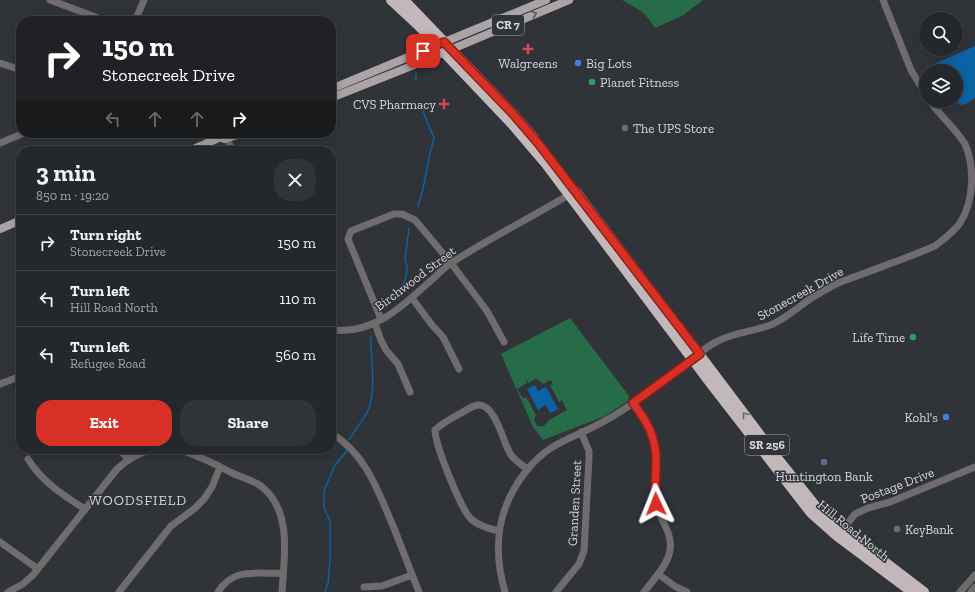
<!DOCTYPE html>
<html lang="en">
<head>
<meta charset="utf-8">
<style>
	body { margin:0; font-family:"Zilla Slab",serif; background:#303337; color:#f1f3f6; height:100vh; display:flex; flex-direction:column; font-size:15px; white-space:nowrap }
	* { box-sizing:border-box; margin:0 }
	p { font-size:13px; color:#a3a5a9 }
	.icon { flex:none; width:22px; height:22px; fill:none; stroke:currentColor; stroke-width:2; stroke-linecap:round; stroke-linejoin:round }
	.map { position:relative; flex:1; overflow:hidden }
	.sheet { position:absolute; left:16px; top:146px; width:320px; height:308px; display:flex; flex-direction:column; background:#24272b; border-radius:16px; box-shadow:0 2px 10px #0003,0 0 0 1px #414447 }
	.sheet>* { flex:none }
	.banner { position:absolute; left:16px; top:16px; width:320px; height:122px; border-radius:16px; box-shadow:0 2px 10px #0003,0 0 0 1px #414447; background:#202124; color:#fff; overflow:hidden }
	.controls { position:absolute; left:919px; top:12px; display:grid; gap:8px }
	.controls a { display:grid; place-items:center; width:44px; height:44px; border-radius:50%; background:#24272b; box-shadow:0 2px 10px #0003,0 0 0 1px #414447; font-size:20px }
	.pin { position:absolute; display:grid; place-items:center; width:34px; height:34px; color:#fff; margin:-17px; border-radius:8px; box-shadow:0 2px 6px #0006 }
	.me { position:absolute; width:44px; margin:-22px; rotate:358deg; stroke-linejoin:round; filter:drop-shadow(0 0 3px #0008) }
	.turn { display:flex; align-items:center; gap:14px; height:84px; padding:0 20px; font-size:18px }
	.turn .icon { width:52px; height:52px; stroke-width:2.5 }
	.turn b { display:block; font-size:28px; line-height:34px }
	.lanes { display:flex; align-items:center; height:38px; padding:0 20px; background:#0003; justify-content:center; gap:20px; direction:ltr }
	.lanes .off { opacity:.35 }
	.round { display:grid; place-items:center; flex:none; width:42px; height:42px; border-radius:16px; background:#303337 }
	.summary { display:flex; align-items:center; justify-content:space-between; height:68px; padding:0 20px }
	h1 { font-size:24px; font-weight:800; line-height:30px }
	.cta { display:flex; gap:8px; margin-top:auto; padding:8px 20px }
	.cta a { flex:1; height:46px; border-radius:16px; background:#d93025; color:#fff; font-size:16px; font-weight:800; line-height:46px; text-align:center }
	.cta a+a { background:#303337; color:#f1f3f6 }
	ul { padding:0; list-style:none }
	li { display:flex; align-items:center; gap:12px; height:56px; padding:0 20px; border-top:1px solid #414447 }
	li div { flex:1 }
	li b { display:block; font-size:15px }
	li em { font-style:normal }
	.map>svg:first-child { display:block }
	.green { fill:#266c49; fill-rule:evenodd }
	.water { fill:#0b62a5 }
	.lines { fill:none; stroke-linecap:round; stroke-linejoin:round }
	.stream { stroke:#0b62a5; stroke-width:1.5 }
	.minor { stroke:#706c6d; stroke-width:7 }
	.major { stroke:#aba3a5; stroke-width:8 }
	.highway { stroke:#c2b8ba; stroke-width:10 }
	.oneway { stroke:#5b5b5f }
	.oneway2 { stroke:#6a696d }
	.route-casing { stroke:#8d1f18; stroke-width:10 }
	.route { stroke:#d93025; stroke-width:7 }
	.health-dot { fill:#e0444e; stroke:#303439; stroke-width:1.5 }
	.shop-dot { fill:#3f7fe0; stroke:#303439; stroke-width:1.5 }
	.leisure-dot { fill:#2e9e5b; stroke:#303439; stroke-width:1.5 }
	.service-dot { fill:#5c6f8a; stroke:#303439; stroke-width:1.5 }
	.labels { text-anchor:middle; stroke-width:3; stroke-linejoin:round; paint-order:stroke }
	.shield { fill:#303439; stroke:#a4a6aa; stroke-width:1 }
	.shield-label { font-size:12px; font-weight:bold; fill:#d5d7db }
	.poi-label { font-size:13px; fill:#d5d7db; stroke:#303439; text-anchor:start }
	.street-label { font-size:13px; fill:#d5d7db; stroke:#303439 }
	.neighbourhood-label { font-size:14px; letter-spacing:1px; fill:#d5d7db; stroke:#303439 }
</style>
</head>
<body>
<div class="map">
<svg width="975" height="592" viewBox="0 0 975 592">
	<rect width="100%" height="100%" fill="#303439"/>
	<path class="green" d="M622,0H703L682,16L655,28L648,18L641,11Z
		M570,318L629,396L628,401L605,416L543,440L533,427L501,354ZM525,378L529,383L536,378L543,384L551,380L553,384L550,385L559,402L562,400L567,410L549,420L544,426H537L534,419L536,415L526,397L523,399L517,389L527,383Z"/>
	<path class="water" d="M975,46V98L966,104L960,105L956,101V71H935L934,68L936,63Z
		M535,385L538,391L546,387L558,409L550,413L546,405L538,410L527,389Z"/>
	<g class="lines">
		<path class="stream" d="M416,80V74
			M418,206L423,189L430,153L434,138L420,104
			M395,297C402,290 407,278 407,268C407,264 405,262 405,259L409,228
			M349,440C355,429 364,420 369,408C374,395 373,376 372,362C372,353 370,346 371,337
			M325,592L328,583L330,560V521L324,508V491L335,465L346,452L347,448"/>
		<path class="minor" d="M50,0L106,21
			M883,0L911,70L926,95
			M135,21L144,0
			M0,63L21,70
			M207,133L211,142
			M226,135L232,151
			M0,143L24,133
			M412,298L432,325L443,337L459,369
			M381,319L348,239L351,231L394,214H402L415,220L451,263L487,311L504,342
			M375,323L380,338L386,350L398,364L410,392
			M331,330C371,335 400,309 428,283C436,277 443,268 451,263C490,238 532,217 572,193
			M0,384L21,376
			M633,403C651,426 657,442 656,471C655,482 653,494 656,504C660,520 673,533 670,551C667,566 653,580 644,592
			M331,433C366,454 378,491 393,526C402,548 410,570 419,592
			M119,449L128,459
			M177,449C196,455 214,463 230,472C240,477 252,480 261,486C293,511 284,557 282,592
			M28,459C41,481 64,496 85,509
			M499,531C489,529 479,526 471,519C461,509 435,445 435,430C442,423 452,418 461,413C466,410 472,406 478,405C496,404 503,443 511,455C516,461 521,465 528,469
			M841,532L855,514L868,508L890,502L975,467
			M0,542L38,569
			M658,574L676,587L687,592
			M364,587L382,586L412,575
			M8,592L23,584L33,575L117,469C128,459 139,452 154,449
			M119,592L171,526L194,509L204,499L212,487L220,467
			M218,592C234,566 258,575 283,573
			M505,592C492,547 497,507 527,470C552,439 577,438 608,419C637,403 662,381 689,361C698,355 706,347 716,342C734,332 754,332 773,324C788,317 799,306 813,297C820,293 827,289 834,285C844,280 855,277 865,273C889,264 912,256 935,246C944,239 954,232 960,223C974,201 975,167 965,144C955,128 940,116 930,101
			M556,592L579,564L584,551L589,458V451L581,432
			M960,592L975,575
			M971,592L975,587"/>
		<path class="major" d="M331,89L546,0
			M331,98L414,65L569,0
			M224,139L244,133
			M189,151L230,133
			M0,229L21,220"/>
		<path class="highway" d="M391,0L418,25L512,124L546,164L711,384L811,513L837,536L912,592
			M404,0L514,115L534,138
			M576,192L699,354L778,459L822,514L924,592"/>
	</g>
	<defs><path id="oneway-chevron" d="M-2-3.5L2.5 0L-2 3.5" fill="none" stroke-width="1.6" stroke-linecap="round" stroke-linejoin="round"/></defs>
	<use class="oneway" href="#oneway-chevron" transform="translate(534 14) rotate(-23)"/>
	<use class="oneway2" href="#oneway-chevron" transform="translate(745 415) rotate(-127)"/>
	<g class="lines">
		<defs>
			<path id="route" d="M423,51L444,42L514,115L538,143L700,354L633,403C647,421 657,439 656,463C656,477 654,490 656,504"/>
		</defs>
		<use href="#route" class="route-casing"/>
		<use href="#route" class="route"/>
	</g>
	<g class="health-dot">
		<path d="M526 43h4v4h4v4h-4v4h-4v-4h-4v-4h4z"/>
		<path d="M442 98h4v4h4v4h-4v4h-4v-4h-4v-4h4z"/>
	</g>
	<g class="shop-dot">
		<circle cx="578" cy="63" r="4"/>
		<circle cx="946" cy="417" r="4"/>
	</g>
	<g class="leisure-dot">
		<circle cx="592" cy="82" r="4"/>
		<circle cx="913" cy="337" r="4"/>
	</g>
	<g class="service-dot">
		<circle cx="625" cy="128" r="4"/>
		<circle cx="824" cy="462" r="4"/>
		<circle cx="897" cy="529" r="4"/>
	</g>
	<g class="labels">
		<g class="shield">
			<rect x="492" y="15" width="32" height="20" rx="3"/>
			<rect x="745" y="435" width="44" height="20" rx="3"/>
		</g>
		<g class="shield-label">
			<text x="508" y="29">CR 7</text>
			<text x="767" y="449">SR 256</text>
		</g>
		<g class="poi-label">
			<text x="528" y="68" text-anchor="middle">Walgreens</text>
			<text x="586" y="68">Big Lots</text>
			<text x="600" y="87">Planet Fitness</text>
			<text x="436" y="109" text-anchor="end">CVS Pharmacy</text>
			<text x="633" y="133">The UPS Store</text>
			<text x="905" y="342" text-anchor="end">Life Time</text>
			<text x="938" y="422" text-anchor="end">Kohl's</text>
			<text x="824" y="481" text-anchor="middle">Huntington Bank</text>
			<text x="905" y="534">KeyBank</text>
		</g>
		<g class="street-label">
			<text transform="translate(415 278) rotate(-37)" y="5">Birchwood Street</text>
			<text transform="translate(800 293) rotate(-29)" y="5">Stonecreek Drive</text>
			<text transform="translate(897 485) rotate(-21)" y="5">Postage Drive</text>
			<text transform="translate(574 503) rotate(-87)" y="5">Granden Street</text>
			<text transform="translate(854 530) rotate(39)" y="5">Hill Road North</text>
		</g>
		<g class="neighbourhood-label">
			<text x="138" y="505">WOODSFIELD</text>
		</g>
	</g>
</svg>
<div class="controls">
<a><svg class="icon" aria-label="search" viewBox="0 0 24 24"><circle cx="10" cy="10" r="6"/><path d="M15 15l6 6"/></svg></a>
<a><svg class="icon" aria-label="layers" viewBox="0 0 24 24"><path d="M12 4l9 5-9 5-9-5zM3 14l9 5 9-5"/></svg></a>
</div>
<div class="pin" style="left:423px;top:51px;background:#d93025"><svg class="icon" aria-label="arrive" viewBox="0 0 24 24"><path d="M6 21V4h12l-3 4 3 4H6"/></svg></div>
<svg class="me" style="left:656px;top:504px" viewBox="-20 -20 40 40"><path d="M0-17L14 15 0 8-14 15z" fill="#d93025" stroke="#fff" stroke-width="4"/></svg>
<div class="banner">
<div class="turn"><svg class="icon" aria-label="right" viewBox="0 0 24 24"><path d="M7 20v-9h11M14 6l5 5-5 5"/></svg><div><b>150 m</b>Stonecreek Drive</div></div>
<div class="lanes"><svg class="icon off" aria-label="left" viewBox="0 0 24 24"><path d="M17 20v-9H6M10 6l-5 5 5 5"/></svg><svg class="icon off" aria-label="ahead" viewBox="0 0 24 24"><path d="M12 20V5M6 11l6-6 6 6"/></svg><svg class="icon off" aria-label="ahead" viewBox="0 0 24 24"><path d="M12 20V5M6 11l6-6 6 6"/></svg><svg class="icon" aria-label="right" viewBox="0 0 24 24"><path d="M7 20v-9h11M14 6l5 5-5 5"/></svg></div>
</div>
<section class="sheet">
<div class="summary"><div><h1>3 min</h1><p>850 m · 19:20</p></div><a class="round"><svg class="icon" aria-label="close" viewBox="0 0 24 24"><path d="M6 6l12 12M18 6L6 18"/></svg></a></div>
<ul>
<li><svg class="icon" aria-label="right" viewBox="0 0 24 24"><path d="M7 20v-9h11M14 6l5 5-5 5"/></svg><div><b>Turn right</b><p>Stonecreek Drive</p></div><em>150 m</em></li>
<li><svg class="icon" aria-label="left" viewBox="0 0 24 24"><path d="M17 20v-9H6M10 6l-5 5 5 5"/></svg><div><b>Turn left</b><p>Hill Road North</p></div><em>110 m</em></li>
<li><svg class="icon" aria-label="left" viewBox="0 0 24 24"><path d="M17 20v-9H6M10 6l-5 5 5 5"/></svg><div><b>Turn left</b><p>Refugee Road</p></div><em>560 m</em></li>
</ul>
<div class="cta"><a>Exit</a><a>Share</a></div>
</section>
</div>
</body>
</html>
